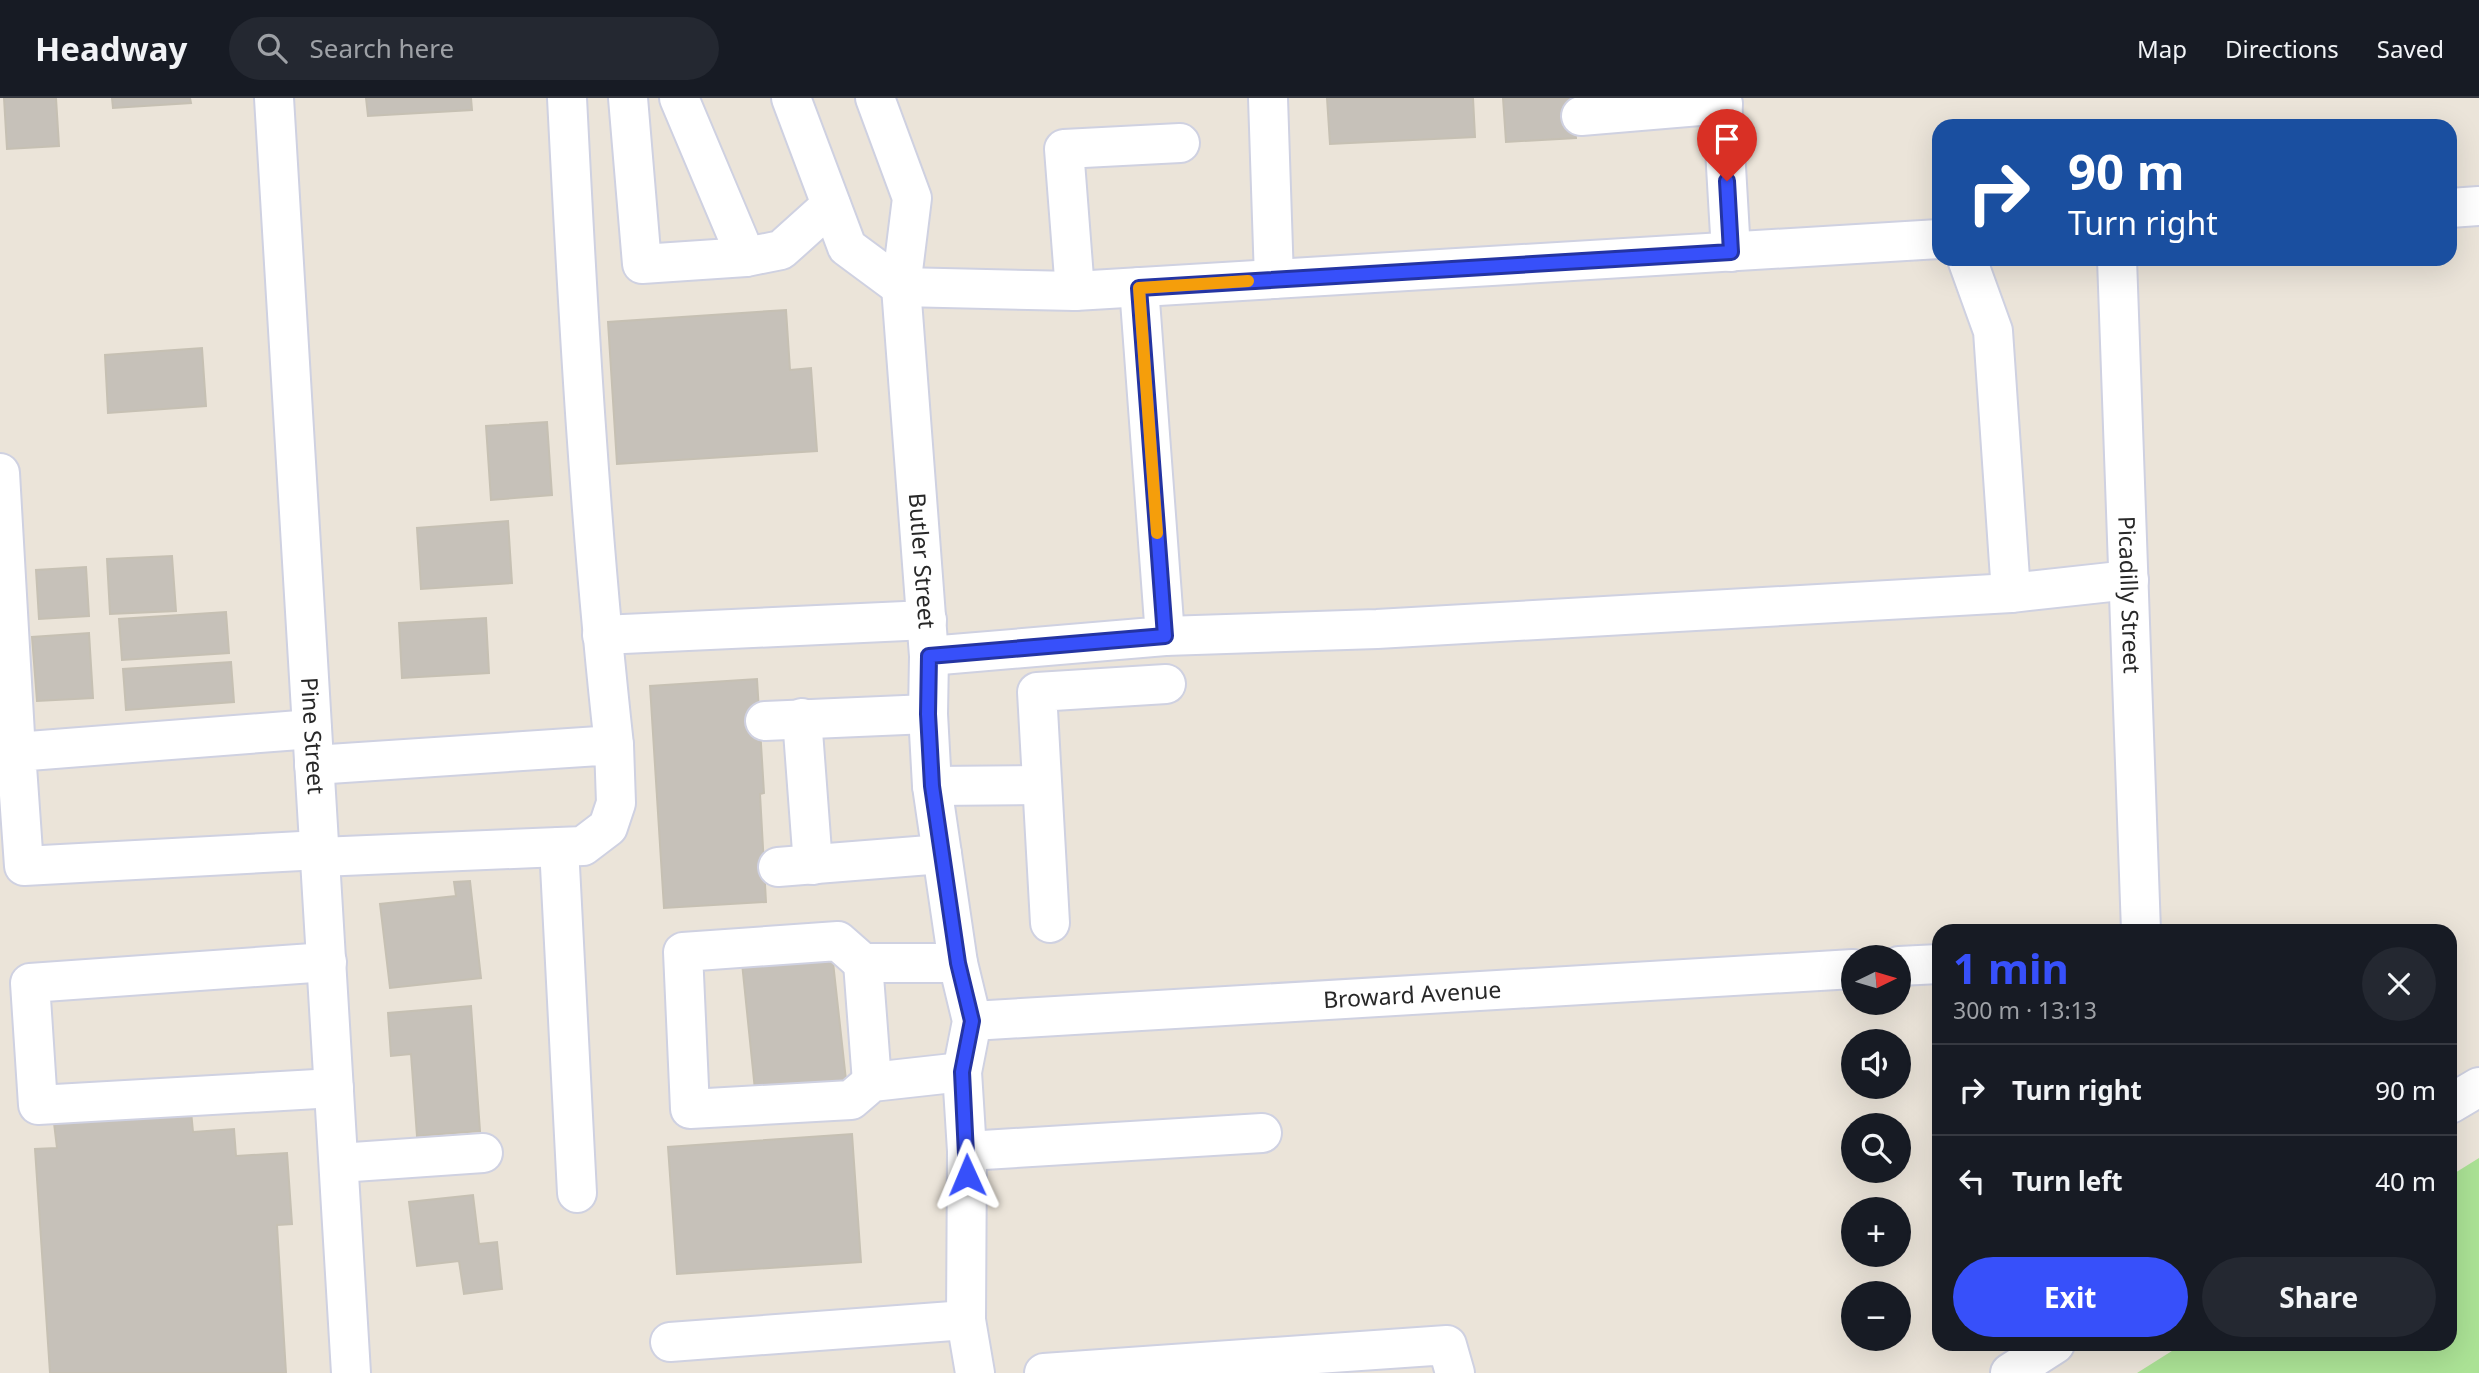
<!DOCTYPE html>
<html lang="en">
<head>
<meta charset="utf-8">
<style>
	body { margin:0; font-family:"Noto Sans",sans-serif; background:#242831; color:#f1f3f6; height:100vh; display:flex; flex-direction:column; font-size:26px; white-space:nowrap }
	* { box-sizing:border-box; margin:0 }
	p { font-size:23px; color:#9ea1a6 }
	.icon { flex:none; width:38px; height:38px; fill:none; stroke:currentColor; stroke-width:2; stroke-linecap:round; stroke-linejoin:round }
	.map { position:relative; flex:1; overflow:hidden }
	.sheet { position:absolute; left:1932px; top:826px; width:525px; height:427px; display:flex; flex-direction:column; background:#171b24; border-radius:21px; box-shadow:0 7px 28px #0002 }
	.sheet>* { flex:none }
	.top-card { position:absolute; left:1932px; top:21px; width:525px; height:147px; border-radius:21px; box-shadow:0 7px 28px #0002; background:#1a4fa0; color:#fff; overflow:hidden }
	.needle { width:46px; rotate:85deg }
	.fabs { position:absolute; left:1841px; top:847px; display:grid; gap:14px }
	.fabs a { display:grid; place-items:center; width:70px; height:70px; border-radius:50%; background:#171b24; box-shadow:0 7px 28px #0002; font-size:35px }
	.pin { position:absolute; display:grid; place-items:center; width:60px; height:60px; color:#fff; margin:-72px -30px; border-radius:50% 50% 50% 0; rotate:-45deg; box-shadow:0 0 7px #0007 }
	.pin .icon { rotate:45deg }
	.me { position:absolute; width:77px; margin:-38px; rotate:359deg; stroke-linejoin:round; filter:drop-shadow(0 0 5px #0008) }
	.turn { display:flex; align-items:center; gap:24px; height:147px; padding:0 21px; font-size:32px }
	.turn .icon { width:91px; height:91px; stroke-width:2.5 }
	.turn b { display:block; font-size:49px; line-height:60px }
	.round { display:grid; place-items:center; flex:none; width:74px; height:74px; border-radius:37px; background:#242831 }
	.head { display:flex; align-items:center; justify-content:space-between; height:119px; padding:0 21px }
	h1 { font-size:42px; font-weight:700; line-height:52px; color:#3750fa }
	.cta { display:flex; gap:14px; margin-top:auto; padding:14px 21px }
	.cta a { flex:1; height:80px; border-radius:42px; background:#3750fa; color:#fff; font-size:28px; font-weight:700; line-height:80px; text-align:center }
	.cta a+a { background:#242831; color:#f1f3f6 }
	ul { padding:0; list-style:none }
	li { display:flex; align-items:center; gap:21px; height:91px; padding:0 21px; border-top:2px solid #363941 }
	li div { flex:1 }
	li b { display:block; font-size:26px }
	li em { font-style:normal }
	header { display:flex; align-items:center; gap:42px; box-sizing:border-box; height:98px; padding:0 35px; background:#171b24; border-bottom:2px solid #363941 }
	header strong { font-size:33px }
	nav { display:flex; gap:38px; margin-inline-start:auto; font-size:24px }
	.search { width:490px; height:63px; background:#242831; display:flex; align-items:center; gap:18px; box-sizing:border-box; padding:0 24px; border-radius:38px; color:#9ea1a6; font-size:26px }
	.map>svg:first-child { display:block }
	.green { fill:#abe295 }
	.building { fill:#c6c1b9; stroke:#c6c0b3; stroke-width:2 }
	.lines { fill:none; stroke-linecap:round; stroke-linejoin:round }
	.minor-casing { stroke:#cfd1e1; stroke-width:42 }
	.minor { stroke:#fff; stroke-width:38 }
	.route-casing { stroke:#2434a2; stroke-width:18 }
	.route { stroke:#3750fa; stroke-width:12 }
	.slow { stroke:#f59e0b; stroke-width:12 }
	.labels { text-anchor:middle; stroke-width:5; stroke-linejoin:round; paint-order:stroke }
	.street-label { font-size:23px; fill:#282828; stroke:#fff }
</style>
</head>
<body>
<header>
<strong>Headway</strong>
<div class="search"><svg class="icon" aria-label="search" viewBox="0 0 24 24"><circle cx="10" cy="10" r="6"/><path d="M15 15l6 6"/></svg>Search here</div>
<nav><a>Map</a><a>Directions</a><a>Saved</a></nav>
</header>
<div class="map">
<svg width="2479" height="1275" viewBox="0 0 2479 1275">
	<rect width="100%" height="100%" fill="#ebe4d9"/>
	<path class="green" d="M2479,1060V1275H2137L2183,1246H2450V1078Z"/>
	<path class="building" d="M4,0H56L59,48L7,51Z
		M112,0H190L191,5L113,10Z
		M366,0H471L472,12L368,18Z
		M1327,0H1473L1475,39L1330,46Z
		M1503,0H1573L1576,40L1506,44Z
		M786,212L790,272L811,270L817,353L617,366L608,224Z
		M202,250L206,308L108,315L105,257Z
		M547,324L552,397L491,402L486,328Z
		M508,423L512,485L421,491L417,430Z
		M172,458L176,513L110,516L107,461Z
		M86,469L89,518L39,521L36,472Z
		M226,514L229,555L122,562L119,521Z
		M486,520L489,575L402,580L399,525Z
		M89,535L93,600L37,603L32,539Z
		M231,564L234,604L126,612L123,571Z
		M757,581L764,695L760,696L766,804L664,810L650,588Z
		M470,783L481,880L390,890L380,806L456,798L454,784Z
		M832,855L846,982L755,992L742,865Z
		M471,908L480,1033L417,1038L411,956L391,958L388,915Z
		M191,1013L193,1034L234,1031L236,1058L287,1055L292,1126L277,1127L286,1275H50L35,1051L57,1050L54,1025Z
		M852,1036L861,1164L677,1176L668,1049Z
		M473,1097L479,1146L497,1144L502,1191L464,1196L459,1163L417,1168L409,1104Z"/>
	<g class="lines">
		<defs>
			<g id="minor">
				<path id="s1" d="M274,0L351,1275"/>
				<path d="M567,0C578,216 590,432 614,647"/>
				<path d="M628,0L642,166L746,159L781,152L831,107"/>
				<path d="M679,0L746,159"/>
				<path d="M791,0L847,149L901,189"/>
				<path id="s2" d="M875,0L912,100L901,189L929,558L928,616L932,688L958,865L972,923L962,974L967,1053L966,1222L975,1275"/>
				<path d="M1268,0L1274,181"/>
				<path d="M1722,0L1731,154"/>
				<path d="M1581,18L1723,6"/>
				<path d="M2450,110L2479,108"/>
				<path d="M1967,161L1993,233L2011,495L2129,482"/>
				<path id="s3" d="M2117,161L2141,833"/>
				<path d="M901,189L1075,193L1939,141"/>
				<path d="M1075,193L1064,51L1180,45"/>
				<path d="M0,375L16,654"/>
				<path d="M602,537L927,522"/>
				<path d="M1165,538L1377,531L2011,495"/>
				<path d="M929,558L1165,538L1139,189"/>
				<path d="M802,620L813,767"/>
				<path d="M765,623L928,616"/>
				<path d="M312,631L16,654L24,768L320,752"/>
				<path d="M314,667L614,647L616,705L608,729L583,748L320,759"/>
				<path d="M932,688L1042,687"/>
				<path d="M559,749L577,1095"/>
				<path d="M778,769L942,756"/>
				<path d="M1050,825L1037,594L1166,586"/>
				<path d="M327,864L30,885L38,1007L334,990"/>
				<path d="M863,865L872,984"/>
				<path d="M958,865H863L838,843L683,854L690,1011L851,1002L872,984L962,974"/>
				<path d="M1899,868L1939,866"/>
				<path id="s4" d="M972,923L1853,871"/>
				<path d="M2450,1006L2479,989"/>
				<path d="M967,1053L1262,1035"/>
				<path d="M339,1065L483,1055"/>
				<path d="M670,1244L966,1222"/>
				<path d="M1044,1275L1447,1247L1455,1275"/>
				<path d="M2010,1275L2055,1246"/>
			</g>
		</defs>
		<use href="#minor" class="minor-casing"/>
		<use href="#minor" class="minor"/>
	</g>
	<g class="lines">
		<defs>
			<path id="route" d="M967,1077L962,974L972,923L958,865L932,688L928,616L929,558L1165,538L1139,190L1731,154L1727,83"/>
		</defs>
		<use href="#route" class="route-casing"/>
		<use href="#route" class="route"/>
		<path class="slow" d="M1157,435L1139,190L1248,183"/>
	</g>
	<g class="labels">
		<g class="street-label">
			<text dy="8" stroke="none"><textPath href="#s2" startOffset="471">Butler Street</textPath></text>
			<text dy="8" stroke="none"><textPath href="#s3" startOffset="336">Picadilly Street</textPath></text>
			<text dy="8" stroke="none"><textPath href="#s1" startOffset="639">Pine Street</textPath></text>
			<text dy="8" stroke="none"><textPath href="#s4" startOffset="441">Broward Avenue</textPath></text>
		</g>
	</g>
</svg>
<div class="fabs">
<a><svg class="needle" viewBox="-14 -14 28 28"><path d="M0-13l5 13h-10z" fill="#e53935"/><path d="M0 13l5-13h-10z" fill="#9ea1a6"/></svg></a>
<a><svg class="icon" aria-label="sound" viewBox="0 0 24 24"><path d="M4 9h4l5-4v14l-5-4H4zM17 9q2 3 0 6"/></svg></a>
<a><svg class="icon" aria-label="search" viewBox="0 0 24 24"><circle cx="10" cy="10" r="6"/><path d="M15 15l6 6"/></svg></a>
<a>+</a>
<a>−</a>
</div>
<div class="pin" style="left:1727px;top:83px;background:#d93025"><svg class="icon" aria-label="arrive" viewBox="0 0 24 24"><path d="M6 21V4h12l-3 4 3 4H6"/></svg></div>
<svg class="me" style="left:967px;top:1077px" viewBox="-20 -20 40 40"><path d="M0-17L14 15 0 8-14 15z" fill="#3750fa" stroke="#fff" stroke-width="4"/></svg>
<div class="top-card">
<div class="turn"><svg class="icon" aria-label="right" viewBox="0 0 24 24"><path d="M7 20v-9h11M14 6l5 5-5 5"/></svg><div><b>90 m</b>Turn right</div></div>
</div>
<section class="sheet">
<div class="head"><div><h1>1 min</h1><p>300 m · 13:13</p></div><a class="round"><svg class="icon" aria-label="close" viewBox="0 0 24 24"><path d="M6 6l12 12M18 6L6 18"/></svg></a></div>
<ul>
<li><svg class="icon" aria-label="right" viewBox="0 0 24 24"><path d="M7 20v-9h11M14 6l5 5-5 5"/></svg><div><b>Turn right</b></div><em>90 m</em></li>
<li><svg class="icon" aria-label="left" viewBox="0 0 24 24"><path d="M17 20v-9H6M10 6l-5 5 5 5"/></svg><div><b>Turn left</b></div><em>40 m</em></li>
</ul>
<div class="cta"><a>Exit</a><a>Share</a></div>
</section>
</div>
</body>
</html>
